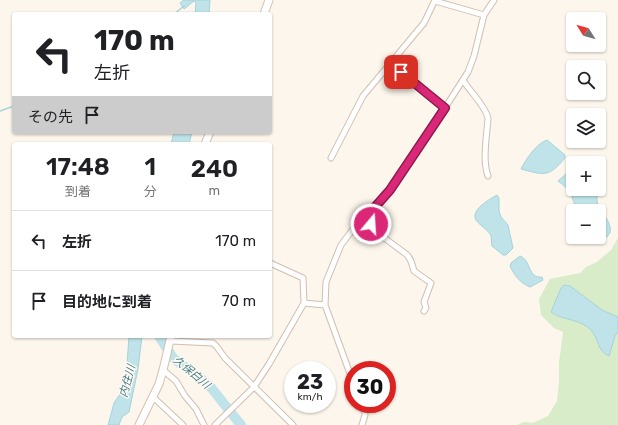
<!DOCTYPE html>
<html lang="ja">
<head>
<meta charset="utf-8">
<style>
	body { margin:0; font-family:Rubik,"Noto Sans JP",sans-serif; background:#f6f6f6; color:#202124; height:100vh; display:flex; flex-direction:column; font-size:15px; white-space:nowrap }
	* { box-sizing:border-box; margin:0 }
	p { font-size:13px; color:#757577 }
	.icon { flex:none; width:22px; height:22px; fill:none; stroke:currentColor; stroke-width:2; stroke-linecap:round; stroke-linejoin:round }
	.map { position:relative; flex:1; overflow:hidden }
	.panel { position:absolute; left:12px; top:142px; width:260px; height:196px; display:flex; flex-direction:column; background:#fff; border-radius:4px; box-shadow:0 1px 3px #0004 }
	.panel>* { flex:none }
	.top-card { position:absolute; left:12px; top:12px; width:260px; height:122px; border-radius:4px; box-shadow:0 1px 3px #0004; background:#fff; color:#202124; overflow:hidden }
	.needle { width:26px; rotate:307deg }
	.fabs { position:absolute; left:566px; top:12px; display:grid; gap:8px }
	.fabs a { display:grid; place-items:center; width:40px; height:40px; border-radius:4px; background:#fff; box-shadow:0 1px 3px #0004; font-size:20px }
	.speed { position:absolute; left:284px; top:361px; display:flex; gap:8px; font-size:20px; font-weight:700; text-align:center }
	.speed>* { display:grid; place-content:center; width:52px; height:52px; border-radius:50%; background:#fff; box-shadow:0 1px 3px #0004; line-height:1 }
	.speed small { font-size:10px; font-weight:400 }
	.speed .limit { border:6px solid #d22; background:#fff; color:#111 }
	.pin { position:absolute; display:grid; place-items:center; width:34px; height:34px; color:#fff; margin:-17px; border-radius:8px; box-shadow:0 2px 6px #0006 }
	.me { position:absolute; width:44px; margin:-22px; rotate:18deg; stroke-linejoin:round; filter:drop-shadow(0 0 3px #0008) }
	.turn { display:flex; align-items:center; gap:14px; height:84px; padding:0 16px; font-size:18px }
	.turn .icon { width:52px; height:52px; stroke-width:2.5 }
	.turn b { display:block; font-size:28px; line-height:34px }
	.then { display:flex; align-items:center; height:38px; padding:0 16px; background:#0003; gap:8px; font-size:15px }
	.eta { display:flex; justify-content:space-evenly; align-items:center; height:68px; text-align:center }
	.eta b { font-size:24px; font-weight:600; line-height:28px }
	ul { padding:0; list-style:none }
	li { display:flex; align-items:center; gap:12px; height:60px; padding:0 16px; border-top:1px solid #e0e0e0 }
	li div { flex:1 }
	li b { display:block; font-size:15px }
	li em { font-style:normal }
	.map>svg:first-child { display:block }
	.green { fill:#d8ecc9 }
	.water { fill:#bfe3e8; stroke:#a5d3da }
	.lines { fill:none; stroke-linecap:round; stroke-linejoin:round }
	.stream { stroke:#a5d3da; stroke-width:1.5 }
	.river { stroke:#bfe3e8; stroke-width:10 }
	.street-casing { stroke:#d1beb0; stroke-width:7 }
	.secondary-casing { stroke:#d6c0b0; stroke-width:9 }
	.street { stroke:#fff; stroke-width:5 }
	.secondary { stroke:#fff; stroke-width:7 }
	.route-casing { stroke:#8e194d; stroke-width:10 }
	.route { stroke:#db2777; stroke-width:7 }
	.labels { text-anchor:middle; stroke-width:3; stroke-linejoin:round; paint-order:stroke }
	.water-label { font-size:11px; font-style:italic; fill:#437c86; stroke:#fffaf3 }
</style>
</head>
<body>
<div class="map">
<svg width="618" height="425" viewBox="0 0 618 425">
	<rect width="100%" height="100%" fill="#fdf6ec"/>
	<path class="green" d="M618,238V425H517L524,422L533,423L548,416L557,401L559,381V363L563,332L554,328L541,315L539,299L550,279L580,273L586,267L597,262L611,250Z"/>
	<path class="water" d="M184,0H210L209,14H195L196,3L194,1L184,9L180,3Z
		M174,132H192L189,144H171Z
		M547,140L565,155V158C548,178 544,175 521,169C526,159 536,144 547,140Z
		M573,168V189H599V176L604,180C602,187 596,194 597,201C599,213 613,221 610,233L604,240L599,237V211H579L576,209C572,196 571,190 558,181Z
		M497,195L499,198V211L501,217L508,225L513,248L506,255H503L492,246C491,243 492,239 491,236C488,229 480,226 476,220C470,210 490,199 497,195Z
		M520,256C531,260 528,279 542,277L543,280L530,287C520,283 514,275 510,266L511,263Z
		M564,285L570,286L602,310L618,317V332L615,336L609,356C597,351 599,339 591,330C579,318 563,321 551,312L561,288Z
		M129,336H142L138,369L129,412L122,417L119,425H108L114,403L120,394L126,379Z"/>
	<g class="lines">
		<path class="stream" d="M174,14L184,6
			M0,111L14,106"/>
		<path class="river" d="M159,336L173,358L209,385L241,425"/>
		<defs>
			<path id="street" d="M435,1L484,15
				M390,63L445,108
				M463,80C470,92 485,105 488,118C487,136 482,159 488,176
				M331,158L363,96L424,23L435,0
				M375,208L371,228L406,254C411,258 412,264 414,271L431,283L424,302L426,308L424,311
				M304,303L325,305
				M171,341L213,343L217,347L225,358L293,425
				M163,370L176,381L185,396L196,409L204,425
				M353,382L325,305L326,282L341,245L357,224L371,212L390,190L420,147L468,72L474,56L484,15L494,0
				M153,397L183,425
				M215,425L254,387L269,364L304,303L303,278L270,263
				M362,425L365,415L364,404"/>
			<path id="secondary" d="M264,14L269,0
				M205,144L210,132
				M139,425L159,384L163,370L171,336"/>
		</defs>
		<use href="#street" class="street-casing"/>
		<use href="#secondary" class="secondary-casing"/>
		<use href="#street" class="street"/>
		<use href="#secondary" class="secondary"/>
	</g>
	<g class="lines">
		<defs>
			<path id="route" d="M371,224L375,207L390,190L445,108L401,72"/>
		</defs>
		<use href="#route" class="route-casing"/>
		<use href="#route" class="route"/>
	</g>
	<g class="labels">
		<g class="water-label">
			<text transform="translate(192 372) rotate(40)" y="4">久保白川</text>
			<text transform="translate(127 381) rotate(-75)" y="4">内住川</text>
		</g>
	</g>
</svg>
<div class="fabs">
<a><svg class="needle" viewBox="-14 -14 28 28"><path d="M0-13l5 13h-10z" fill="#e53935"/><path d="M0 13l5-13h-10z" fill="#757577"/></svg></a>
<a><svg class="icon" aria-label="search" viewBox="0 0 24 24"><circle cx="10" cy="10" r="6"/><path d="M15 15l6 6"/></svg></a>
<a><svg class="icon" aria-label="layers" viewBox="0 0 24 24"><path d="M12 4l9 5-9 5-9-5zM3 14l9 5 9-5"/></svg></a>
<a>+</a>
<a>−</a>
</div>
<div class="speed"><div>23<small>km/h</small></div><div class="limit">30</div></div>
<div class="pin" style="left:401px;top:72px;background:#d93025"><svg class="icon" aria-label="arrive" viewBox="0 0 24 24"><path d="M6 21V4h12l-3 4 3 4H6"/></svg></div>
<svg class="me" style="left:371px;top:224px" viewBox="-20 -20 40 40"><circle r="17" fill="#db2777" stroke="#fff" stroke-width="3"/><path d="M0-11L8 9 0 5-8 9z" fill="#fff"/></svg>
<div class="top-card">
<div class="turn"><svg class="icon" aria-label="left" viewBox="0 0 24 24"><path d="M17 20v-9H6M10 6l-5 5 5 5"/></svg><div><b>170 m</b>左折</div></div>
<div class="then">その先<svg class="icon" aria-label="arrive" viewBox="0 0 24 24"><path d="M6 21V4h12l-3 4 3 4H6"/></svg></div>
</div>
<section class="panel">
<div class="eta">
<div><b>17:48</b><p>到着</p></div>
<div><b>1</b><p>分</p></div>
<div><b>240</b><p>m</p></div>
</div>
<ul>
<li><svg class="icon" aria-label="left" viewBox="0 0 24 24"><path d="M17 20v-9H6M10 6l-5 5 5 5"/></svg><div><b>左折</b></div><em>170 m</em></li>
<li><svg class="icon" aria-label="arrive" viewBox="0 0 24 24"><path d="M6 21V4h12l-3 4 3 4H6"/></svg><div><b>目的地に到着</b></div><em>70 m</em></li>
</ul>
</section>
</div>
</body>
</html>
